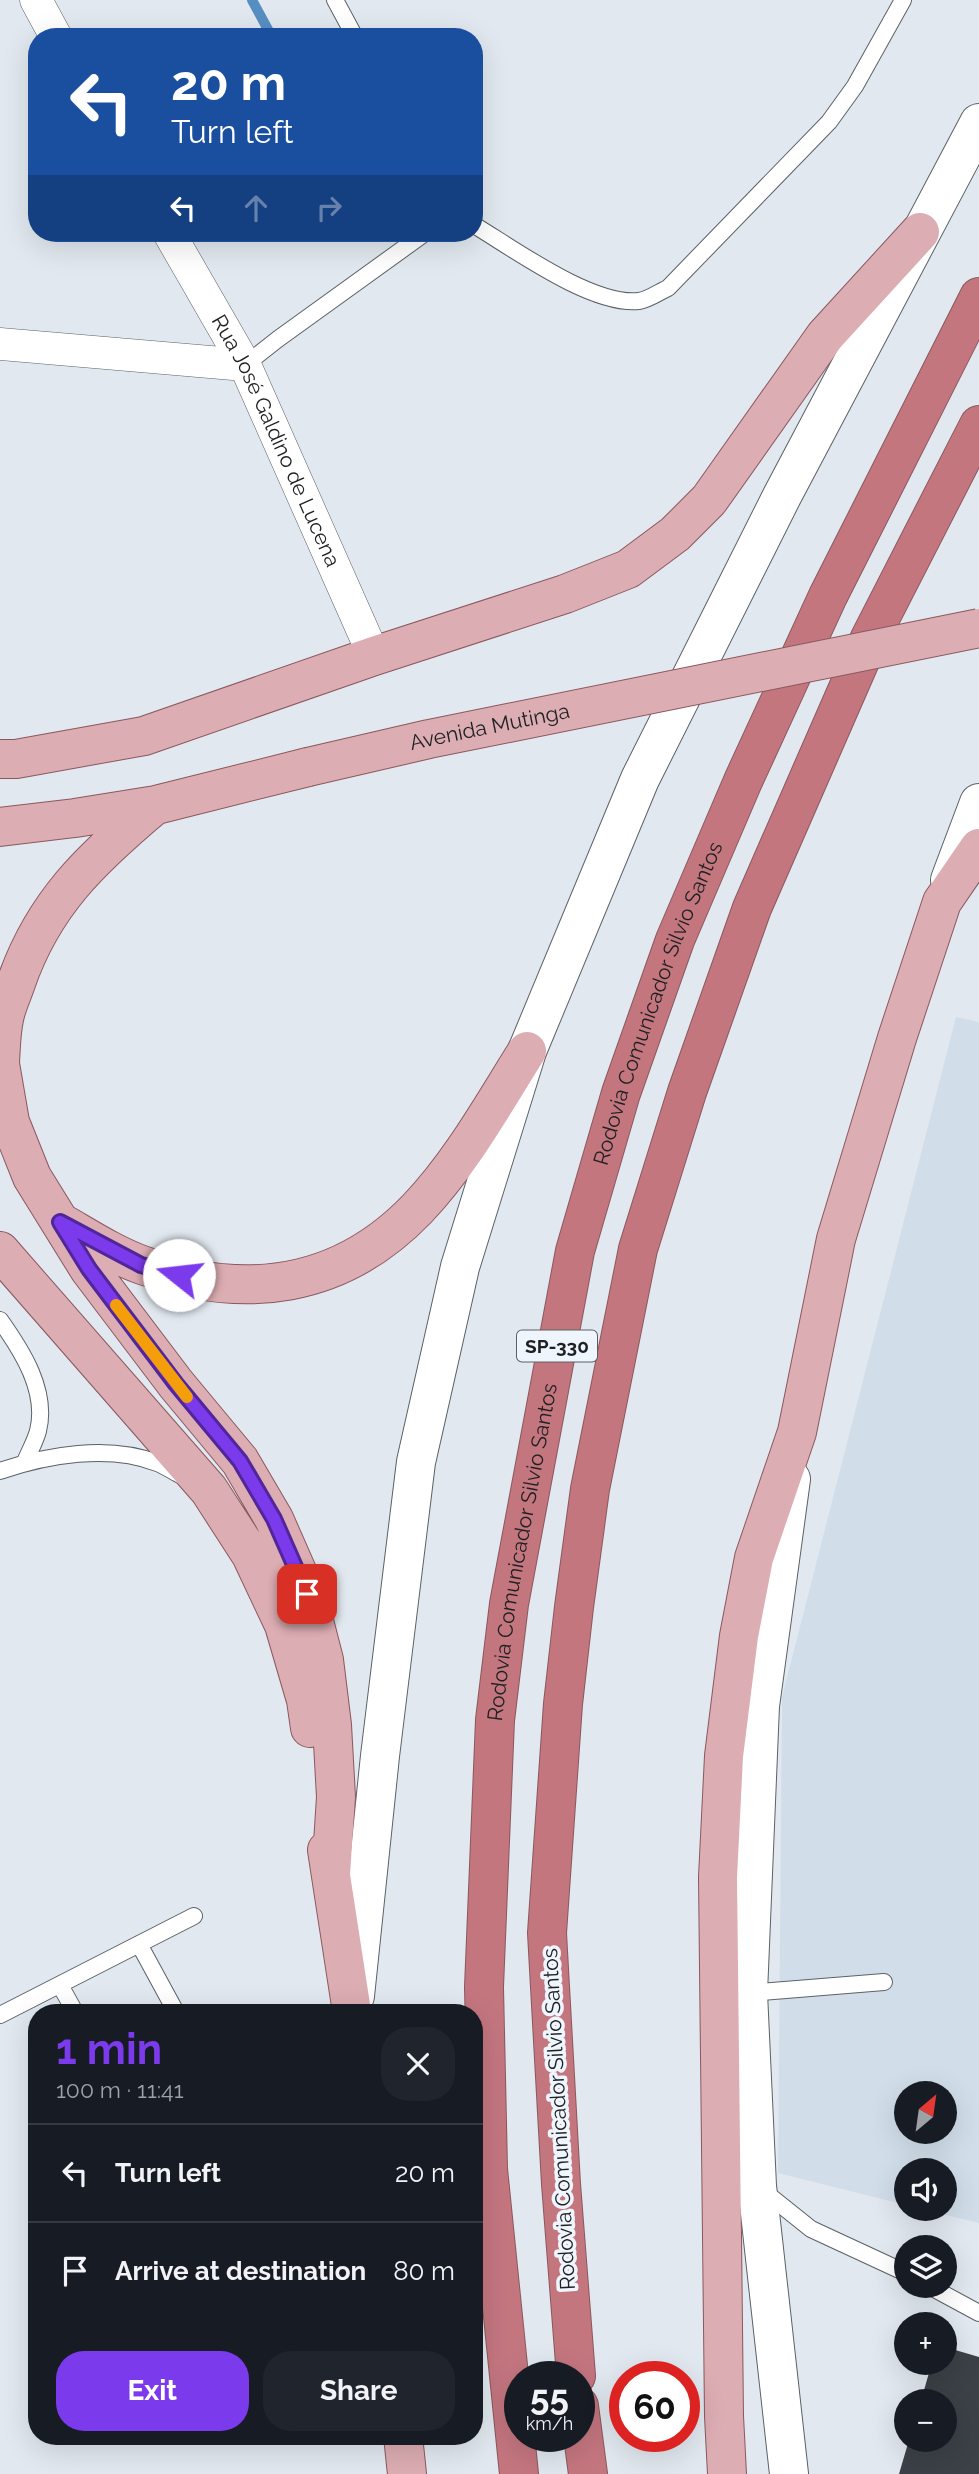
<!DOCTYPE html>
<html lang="en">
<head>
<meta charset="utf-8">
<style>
	body { margin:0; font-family:Raleway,sans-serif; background:#20242c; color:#f1f3f6; height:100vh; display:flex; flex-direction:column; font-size:26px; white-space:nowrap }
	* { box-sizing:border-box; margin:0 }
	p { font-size:23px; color:#9ea1a6 }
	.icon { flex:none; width:38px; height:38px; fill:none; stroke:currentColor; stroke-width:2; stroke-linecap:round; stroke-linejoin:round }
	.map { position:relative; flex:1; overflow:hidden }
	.sheet { position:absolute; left:28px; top:2004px; width:455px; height:441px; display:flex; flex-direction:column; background:#171b24; border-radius:28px; box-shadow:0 7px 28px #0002 }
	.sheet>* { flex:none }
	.hud { position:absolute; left:28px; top:28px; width:455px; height:214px; border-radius:28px; box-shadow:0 7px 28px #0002; background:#1a4fa0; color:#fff; overflow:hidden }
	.needle { width:46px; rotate:29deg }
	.tools { position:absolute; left:894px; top:2081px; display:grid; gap:14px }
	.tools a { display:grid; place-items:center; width:63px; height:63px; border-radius:50%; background:#171b24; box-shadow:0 7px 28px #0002; font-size:35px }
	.speed { position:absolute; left:504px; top:2361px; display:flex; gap:14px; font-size:35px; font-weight:700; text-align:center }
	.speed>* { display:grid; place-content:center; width:91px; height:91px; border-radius:50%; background:#171b24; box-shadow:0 7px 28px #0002; line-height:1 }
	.speed small { font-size:18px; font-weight:400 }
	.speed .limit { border:10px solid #d22; background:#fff; color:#111 }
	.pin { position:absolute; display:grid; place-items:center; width:60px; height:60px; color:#fff; margin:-30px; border-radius:14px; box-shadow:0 4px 10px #0006 }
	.me { position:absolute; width:77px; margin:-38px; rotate:286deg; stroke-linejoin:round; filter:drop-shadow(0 0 5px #0008) }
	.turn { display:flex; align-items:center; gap:24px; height:147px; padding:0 28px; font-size:32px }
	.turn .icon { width:91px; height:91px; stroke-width:2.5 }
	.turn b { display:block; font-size:49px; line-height:60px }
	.lanes { display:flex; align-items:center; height:66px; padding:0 28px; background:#0003; justify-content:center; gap:35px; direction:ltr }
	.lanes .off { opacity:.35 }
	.round { display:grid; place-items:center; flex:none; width:74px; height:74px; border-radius:28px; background:#20242c }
	.overview { display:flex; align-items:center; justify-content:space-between; height:119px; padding:0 28px }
	h1 { font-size:42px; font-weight:700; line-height:52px; color:#7c3aed }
	.action { display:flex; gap:14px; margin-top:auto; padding:14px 28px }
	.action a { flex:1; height:80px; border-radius:28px; background:#7c3aed; color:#fff; font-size:28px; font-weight:700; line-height:80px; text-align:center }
	.action a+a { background:#20242c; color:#f1f3f6 }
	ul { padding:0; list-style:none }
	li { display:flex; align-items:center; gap:21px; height:98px; padding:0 28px; border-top:2px solid #363941 }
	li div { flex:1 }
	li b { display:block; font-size:26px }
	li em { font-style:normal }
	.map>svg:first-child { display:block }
	.built { fill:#d1deea; fill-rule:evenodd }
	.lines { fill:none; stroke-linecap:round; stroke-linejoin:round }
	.stream { stroke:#578ec2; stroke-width:10 }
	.building { fill:#3c4147 }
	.service-casing { stroke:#5b6166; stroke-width:18 }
	.minor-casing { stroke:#5b6166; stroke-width:33 }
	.secondary-casing { stroke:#5b6166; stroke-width:40 }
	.primary-casing { stroke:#8a585e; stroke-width:40 }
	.motorway-casing { stroke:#8a585e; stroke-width:40 }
	.service { stroke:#fff; stroke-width:16 }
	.minor { stroke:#fff; stroke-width:32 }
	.secondary { stroke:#fff; stroke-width:38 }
	.primary { stroke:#dcadb2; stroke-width:38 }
	.motorway { stroke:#c4767f; stroke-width:38 }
	.primary-bridge-casing { stroke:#8a585e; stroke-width:40; stroke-linecap:butt }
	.primary-bridge { stroke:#dcadb2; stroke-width:38 }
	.route-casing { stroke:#51269a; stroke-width:18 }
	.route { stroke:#7c3aed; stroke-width:12 }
	.slow { stroke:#f59e0b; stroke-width:12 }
	.labels { text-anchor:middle; stroke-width:7; stroke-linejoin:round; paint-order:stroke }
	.shield { fill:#eff5fc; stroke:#5d6063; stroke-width:2 }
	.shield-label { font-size:19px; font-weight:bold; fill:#1e2022 }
	.street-label { font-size:21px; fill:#1e2022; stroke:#eff5fc }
</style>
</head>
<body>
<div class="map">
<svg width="979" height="2474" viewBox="0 0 979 2474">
	<rect width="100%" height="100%" fill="#e1e8ef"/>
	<path class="built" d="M956,1017L979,1022V2223L921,2209L945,2208V2170H906V2205L778,2173L782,1697ZM906,2093H945V2132H906Z"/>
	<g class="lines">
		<path class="stream" d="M252,0L272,37"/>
	</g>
	<path class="building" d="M945,2347L979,2357V2474H899L909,2440H945V2401H921L932,2362H945Z"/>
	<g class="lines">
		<defs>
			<path id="service" d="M335,0L355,37
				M474,225C514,249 592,306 639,301C648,300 659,292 668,288L829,122L855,86L903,0
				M245,365L278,339L425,233
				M0,1320C22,1351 48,1391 38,1431C35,1442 29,1452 25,1462
				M0,1471C47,1455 109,1444 157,1463C165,1466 174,1472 182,1476
				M139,1944L176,2012
				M60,1985L75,2012
				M748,1993L884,1982
				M0,2015L194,1916
				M761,2189L811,2229L906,2273
				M929,2286L979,2313"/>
			<g id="minor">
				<path d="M36,0L56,37"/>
				<path id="s1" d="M169,233L245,365L374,656"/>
				<path d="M0,344L245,365"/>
			</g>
			<path id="secondary" d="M950,880L979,803
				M355,1996L380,1756L416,1462L460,1267L527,1051L640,779L782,496L979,123
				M789,2474L757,2186L748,1993L760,1706L791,1479"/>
			<path id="primary" d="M0,759H16L144,736L374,656L565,594L628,569L675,534L709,500L825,336L920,232
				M0,827L75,818L156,805L308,767
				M0,1062C1,1048 1,1033 4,1019C6,1007 12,995 16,983C43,904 91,859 154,806
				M0,1064L10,1122L32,1177L89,1269L176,1384L240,1461L274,1519L307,1594L324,1660L332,1725L336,1797L331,1874
				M62,1223C88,1238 114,1255 142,1265C245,1301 340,1289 417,1209C461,1163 493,1105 527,1051
				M0,1251L209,1490L251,1555L284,1625L306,1700L310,1728
				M327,1850L352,2012
				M403,2436L407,2474
				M727,2474L724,2416L718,1877L724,1756L739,1636L754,1558L797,1432L836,1239L897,1038L942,902L979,848"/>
			<g id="motorway">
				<path d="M576,2376L561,2184L547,1933L563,1704L574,1607L590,1489L638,1249L687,1092L752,908L870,638L979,425"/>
				<path d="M579,2406L588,2474"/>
				<path id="s2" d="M519,2474L488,2169L484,1987L495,1720L509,1604L575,1251L621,1093L675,940L743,781L828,596L979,297"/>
			</g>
		</defs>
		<use href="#service" class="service-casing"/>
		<use href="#minor" class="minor-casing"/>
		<use href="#secondary" class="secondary-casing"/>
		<use href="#primary" class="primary-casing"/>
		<use href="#motorway" class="motorway-casing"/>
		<use href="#service" class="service"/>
		<use href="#minor" class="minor"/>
		<use href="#secondary" class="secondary"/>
		<use href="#primary" class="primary"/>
		<use href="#motorway" class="motorway"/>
		<defs>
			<g id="primary-bridge">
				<path id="s3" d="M308,767L429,739L979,628"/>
			</g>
		</defs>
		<use href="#primary-bridge" class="primary-bridge-casing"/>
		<use href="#primary-bridge" class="primary-bridge"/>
	</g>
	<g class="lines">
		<defs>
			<path id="route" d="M179,1275L141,1265L60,1222L89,1269L176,1384L240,1461L274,1519L307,1594"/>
		</defs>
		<use href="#route" class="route-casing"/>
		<use href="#route" class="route"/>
		<path class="slow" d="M116,1305L187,1397"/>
	</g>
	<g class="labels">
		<rect class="shield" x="517" y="1330.5" width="80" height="31" rx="5"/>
		<g class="shield-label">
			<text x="557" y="1353">SP-330</text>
		</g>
		<g class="street-label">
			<text dy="7" stroke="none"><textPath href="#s1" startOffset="234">Rua José Galdino de Lucena</textPath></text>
			<text dy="7" stroke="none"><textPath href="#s3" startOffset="186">Avenida Mutinga</textPath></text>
			<text dy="7" stroke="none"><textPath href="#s2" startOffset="1493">Rodovia Comunicador Silvio Santos</textPath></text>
			<text dy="7" stroke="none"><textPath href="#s2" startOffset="926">Rodovia Comunicador Silvio Santos</textPath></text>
			<text transform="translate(559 2119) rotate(-93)" y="7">Rodovia Comunicador Silvio Santos</text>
		</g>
	</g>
</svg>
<div class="tools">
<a><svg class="needle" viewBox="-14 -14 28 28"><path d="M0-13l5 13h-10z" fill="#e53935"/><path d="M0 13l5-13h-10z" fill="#9ea1a6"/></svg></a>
<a><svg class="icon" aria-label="sound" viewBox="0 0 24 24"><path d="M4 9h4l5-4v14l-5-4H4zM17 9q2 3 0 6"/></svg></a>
<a><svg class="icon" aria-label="layers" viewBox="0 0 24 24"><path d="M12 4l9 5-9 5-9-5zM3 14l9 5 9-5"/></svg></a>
<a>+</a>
<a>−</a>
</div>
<div class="speed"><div>55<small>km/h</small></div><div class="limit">60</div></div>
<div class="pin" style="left:307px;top:1594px;background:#d93025"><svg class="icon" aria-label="arrive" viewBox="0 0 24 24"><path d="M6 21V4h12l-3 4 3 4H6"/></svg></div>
<svg class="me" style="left:179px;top:1275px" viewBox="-20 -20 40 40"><circle r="19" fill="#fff"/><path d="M0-13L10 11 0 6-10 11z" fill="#7c3aed"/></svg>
<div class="hud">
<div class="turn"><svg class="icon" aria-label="left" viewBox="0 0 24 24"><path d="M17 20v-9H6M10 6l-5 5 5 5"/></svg><div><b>20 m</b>Turn left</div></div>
<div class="lanes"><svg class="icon" aria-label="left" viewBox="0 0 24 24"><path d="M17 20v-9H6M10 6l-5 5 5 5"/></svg><svg class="icon off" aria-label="ahead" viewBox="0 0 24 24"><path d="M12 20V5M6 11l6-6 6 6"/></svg><svg class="icon off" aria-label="right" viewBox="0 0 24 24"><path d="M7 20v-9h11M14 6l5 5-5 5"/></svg></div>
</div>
<section class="sheet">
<div class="overview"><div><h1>1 min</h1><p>100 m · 11:41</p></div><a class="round"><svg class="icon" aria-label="close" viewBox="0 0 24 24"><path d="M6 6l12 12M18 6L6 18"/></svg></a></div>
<ul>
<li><svg class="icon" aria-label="left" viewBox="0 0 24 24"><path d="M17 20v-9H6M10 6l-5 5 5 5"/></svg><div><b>Turn left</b></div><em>20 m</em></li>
<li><svg class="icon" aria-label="arrive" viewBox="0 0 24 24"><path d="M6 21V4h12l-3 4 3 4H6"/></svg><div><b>Arrive at destination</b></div><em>80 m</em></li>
</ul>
<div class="action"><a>Exit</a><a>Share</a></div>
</section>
</div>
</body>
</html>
